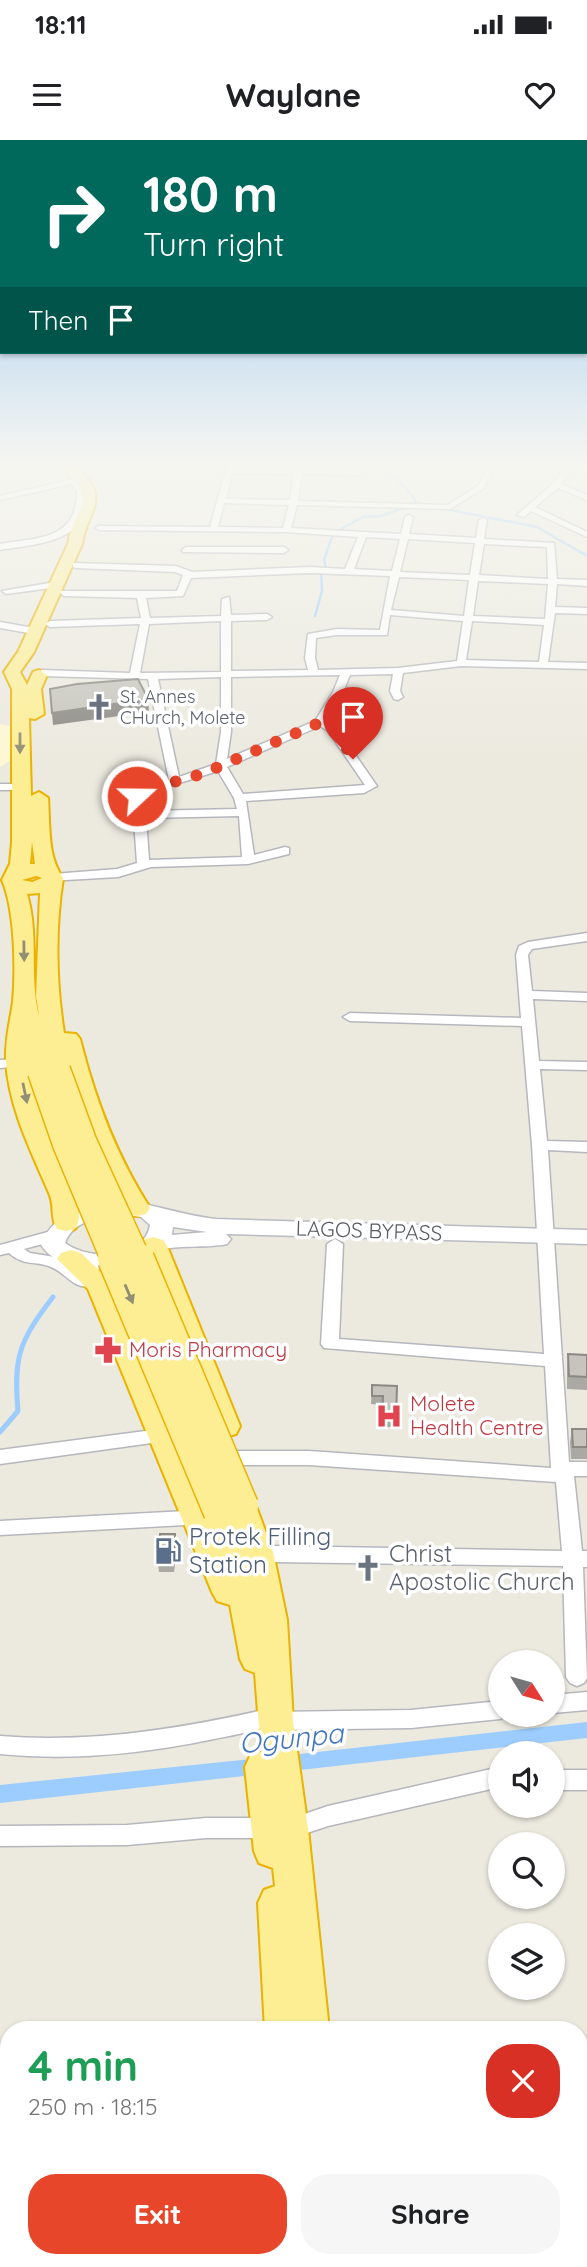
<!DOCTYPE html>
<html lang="en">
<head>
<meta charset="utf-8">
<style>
	body { margin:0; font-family:Quicksand,sans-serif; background:#f6f6f6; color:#202124; height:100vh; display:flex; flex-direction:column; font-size:26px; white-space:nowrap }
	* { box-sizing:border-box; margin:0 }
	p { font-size:23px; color:#757577 }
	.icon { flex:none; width:38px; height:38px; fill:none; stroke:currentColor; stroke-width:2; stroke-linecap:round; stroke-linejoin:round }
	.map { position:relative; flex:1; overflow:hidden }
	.side { position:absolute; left:0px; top:1881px; width:588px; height:247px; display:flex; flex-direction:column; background:#fff; border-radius:28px 28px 0 0; box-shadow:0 2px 5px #0004 }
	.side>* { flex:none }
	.top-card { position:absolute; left:0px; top:0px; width:588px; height:214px; box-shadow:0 2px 5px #0004; background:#00695c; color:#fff; overflow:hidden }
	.needle { width:46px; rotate:127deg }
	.tools { position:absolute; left:488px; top:1510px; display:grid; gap:14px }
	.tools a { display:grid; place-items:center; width:77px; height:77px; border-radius:50%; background:#fff; box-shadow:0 2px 5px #0004; font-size:35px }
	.pin { position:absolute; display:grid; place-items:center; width:60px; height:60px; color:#fff; margin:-72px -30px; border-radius:50% 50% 50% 0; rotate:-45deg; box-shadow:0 0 7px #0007 }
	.pin .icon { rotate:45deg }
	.me { position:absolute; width:77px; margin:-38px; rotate:69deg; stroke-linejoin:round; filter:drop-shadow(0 0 5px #0008) }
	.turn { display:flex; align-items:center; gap:24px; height:147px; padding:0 28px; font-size:32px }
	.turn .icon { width:91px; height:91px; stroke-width:2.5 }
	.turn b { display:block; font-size:49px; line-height:60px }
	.then { display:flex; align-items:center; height:66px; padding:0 28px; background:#0003; gap:14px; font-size:26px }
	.round { display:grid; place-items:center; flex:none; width:74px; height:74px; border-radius:28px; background:#f6f6f6 }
	.headline { display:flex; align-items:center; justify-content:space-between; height:119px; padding:0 28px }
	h1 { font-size:42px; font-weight:700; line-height:52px; color:#1e9e55 }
	.action { display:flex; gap:14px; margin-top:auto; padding:14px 28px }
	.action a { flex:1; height:80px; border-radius:28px; background:#e8462a; color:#fff; font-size:28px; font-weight:700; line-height:80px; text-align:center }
	.action a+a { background:#f6f6f6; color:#202124 }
	.status { display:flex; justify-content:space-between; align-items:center; height:49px; padding:0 35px; background:#fff; direction:ltr }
	.status svg { height:19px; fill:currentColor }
	header { display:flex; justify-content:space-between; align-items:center; height:91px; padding:0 28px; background:#fff; font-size:32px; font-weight:700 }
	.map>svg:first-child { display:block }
	.commercial { fill:#fdf7d3 }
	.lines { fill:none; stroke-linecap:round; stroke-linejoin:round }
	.stream-far1 { stroke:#9dcdfe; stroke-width:2.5 }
	.stream { stroke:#9dcdfe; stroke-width:5 }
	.canal { fill:#9dcdfe; fill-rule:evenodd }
	.minor-casing { stroke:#b5b7bd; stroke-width:3 }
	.secondary-casing { stroke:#b8bbc2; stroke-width:3 }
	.trunk-casing { stroke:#eab201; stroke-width:4 }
	.minor { fill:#fff; fill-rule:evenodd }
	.secondary { fill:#fff; fill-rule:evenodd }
	.trunk { fill:#fdee94; fill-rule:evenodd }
	.trunk-bridge-far1-casing { stroke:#eab201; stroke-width:27; stroke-linecap:butt }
	.trunk-bridge-casing { stroke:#eab201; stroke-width:35; stroke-linecap:butt }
	.trunk-bridge-far1 { stroke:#fdee94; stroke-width:24 }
	.trunk-bridge { stroke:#fdee94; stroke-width:32 }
	.wall { fill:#aaa9a3 }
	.shaded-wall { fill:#8b8984 }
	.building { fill:#c6c4bd; stroke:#8b8984; stroke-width:2 }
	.oneway { fill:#928f73 }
	.route { stroke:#e8462a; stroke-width:12; stroke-dasharray:0 21.6 }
	.labels { text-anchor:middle; stroke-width:7; stroke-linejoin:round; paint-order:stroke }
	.far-worship-label { font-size:18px; fill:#5b616d; stroke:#fff; text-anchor:start }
	.street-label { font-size:21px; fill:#585c61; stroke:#fff }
	.health-label { font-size:21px; fill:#be3a42; stroke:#fff; text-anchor:start }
	.near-service-label { font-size:24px; fill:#4e5e75; stroke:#fff; text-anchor:start }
	.near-worship-label { font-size:24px; fill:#5b616d; stroke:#fff; text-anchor:start }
	.near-water-label { font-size:28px; font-style:italic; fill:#4076c1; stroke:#fff }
</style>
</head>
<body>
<div class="status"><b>18:11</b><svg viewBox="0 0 49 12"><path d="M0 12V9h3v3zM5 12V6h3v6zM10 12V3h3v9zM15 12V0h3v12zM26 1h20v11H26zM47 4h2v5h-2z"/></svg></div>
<header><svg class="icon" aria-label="menu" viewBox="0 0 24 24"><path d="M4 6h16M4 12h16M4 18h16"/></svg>Waylane<svg class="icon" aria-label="heart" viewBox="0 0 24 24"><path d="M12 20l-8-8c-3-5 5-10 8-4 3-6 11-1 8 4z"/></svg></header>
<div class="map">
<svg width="587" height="2127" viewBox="0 0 587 2127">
	<rect width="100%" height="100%" fill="#eceadf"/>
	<path class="commercial" d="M0,584L13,587L14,618L0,627Z"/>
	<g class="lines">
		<path class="stream-far1" d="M382,325L408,350L417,363
			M440,368L537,387L587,416
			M339,390L363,377L381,376L417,363L428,365
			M315,476L322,451L321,430L326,428L324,420L332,397"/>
		<path class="stream" d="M0,1292L18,1271C13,1216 20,1200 53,1157"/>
		<path class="canal" d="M587,1582V1598L282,1632L275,1630L272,1624L275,1618L282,1616Z
			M262,1618L269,1620L272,1626L269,1632L262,1634L0,1663V1645Z"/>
		<defs>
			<path id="minor" d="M28,325L25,327L0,331V327Z
				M227,325H235L234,329L295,330V325H303L302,330L360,331L364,333L360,335L302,334L298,361L448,365L479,345L488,325H496L484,348L450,369L297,365L291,388L401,394L405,377L409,375L413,377L409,394L476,398L479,380L483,378L487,380L484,399L554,403L557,439L587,440V446L557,444L555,467L587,468V474L555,473L548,522L587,523V529L461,526L403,533L400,551L403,557L398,560L394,559L390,551L393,534L350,535L343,552L325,581L336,587L377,646L364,653L246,661L254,715L285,707L289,708V714L248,724L151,727L118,737L49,741L47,738L53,734L117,729L137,723L132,652L169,640L148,539L42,536L37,533L42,530L130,533L140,484L50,487L45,484L50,481L141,478L137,458L64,456L60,453L61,451H177L183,435L175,432L76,428L73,427V423L176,426L192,432L310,427L345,429L358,397L286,392L99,390L95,388L99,386L210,387ZM232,333L294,334L290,360L226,359ZM224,363L289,365L283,388L218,387ZM366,397L400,399L392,431L354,429ZM408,399L475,403L470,435L400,432ZM484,404L547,407L548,439L479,435ZM310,433L390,436L380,490L337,489L308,494L305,518L308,530L231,531V481L267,480L272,477L267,474L231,475L229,457L222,459L221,476L150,478L146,458L183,456L191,438ZM399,437L469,440L464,476L391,470ZM478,441L548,444L545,479L473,476ZM390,475L463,481L457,521L398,528L318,530L315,518L316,498L337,495H387ZM221,481V532L140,533L149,484ZM472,481L544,485L539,522L466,520ZM340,535L333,552L315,581L227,619L231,592V537ZM221,537V592L216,624L179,637L158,539ZM320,586L328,591L365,645L243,654L227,627ZM218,631L234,658L237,669L145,671L144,654ZM239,676L242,717L149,720L146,678Z
				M566,325H573L561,344L587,355V360L558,348L535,367L587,392V397L531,371L524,377L517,375L554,343Z
				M82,337L85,341L78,342C85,351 86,357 85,368C80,404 27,405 0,410V404C38,397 77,401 77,351L71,344L0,360V356Z
				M186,407H284L288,410L284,413L183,412L182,410Z
				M55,442L59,445L58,447L6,454L2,451Z
				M0,482L34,488L39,491L34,494L0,488Z
				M0,644H20L26,647L20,650H0Z
				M587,793V801L532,809L528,815L532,851L587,853V861L533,859L539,921L587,922V930L540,929L547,1001L587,1002V1012L548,1010L569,1322H587V1336H574L582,1411H587V1427H583L587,1538L584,1543L577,1546L570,1543L566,1537L563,1426L273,1422L266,1419L263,1414L266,1409L273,1406L562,1411L556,1342L309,1325H238L231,1323L229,1318L231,1313L238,1311H309L551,1328L545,1226L324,1208L321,1204L327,1104L335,1099L343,1104L339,1199L544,1214L532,1005L522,886L350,881L343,877L350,873L521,878L516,815L519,806L528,802Z
				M18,919L25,923L23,926L0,928V920Z
				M55,1090L61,1091L63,1095L61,1099L24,1109L30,1113L61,1118L90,1138L92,1142L90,1146C74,1150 65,1132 51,1127C34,1120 25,1127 9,1113L0,1115V1105Z
				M153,1290L159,1292L162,1297L159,1302L0,1324V1310Z
				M186,1371L204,1374L207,1379L204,1384L0,1395V1381Z
				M587,1552V1570L553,1573V1555Z
				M500,1561V1575H508L500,1579L411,1588L275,1590L267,1586C249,1593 228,1596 209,1600C140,1614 71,1621 0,1614V1596C88,1603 173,1590 259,1571L267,1575L275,1572L411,1570Z
				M500,1627V1647L328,1686L289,1699L281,1696L279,1693L270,1698H206L127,1705L0,1706V1686L127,1685L206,1678H270L278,1681L280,1684L281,1682L328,1666Z
				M553,1630H587V1650H553Z
				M579,2107L587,2108V2127H550L546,2119H579Z"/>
			<path id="secondary" d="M127,1061C157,1065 185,1076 216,1079L587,1090V1104L226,1094L231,1099L227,1104C211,1108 173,1105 162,1110C156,1113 150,1119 143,1122C114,1133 61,1135 41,1105C55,1068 92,1064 127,1061ZM127,1075L141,1077L150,1085C144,1120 89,1121 65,1103C74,1078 104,1077 127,1075ZM173,1087L207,1092L172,1095Z"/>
			<path id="trunk" d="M60,325H74C114,359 87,369 82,404L34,512L20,532L27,545L33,532L39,530L47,535L41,549L44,574L35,579L29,578L31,656L39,652L48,658C50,685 47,716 63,738C55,789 56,842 64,893L76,894L80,899C95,959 116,1015 150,1068L146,1074L137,1076L128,1074L124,1068L91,1008L66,935C58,937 40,939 33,937C37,955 40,975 47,991C56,1015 91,1065 75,1089L66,1091L57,1089C50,1078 55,1065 49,1053C31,1011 9,968 6,921C5,900 10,882 13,862C16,829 15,770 2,740L10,724L12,702V549L4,532L18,512L68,404C75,359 102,371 60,325ZM32,702L35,724H30ZM36,736L42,738L32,742L22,740ZM40,753L36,856L39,876C29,836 39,794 27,754Z
				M153,1097L163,1100L167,1106L240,1286L236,1294L225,1297L214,1294L210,1286L139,1106L143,1100Z
				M71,1110L81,1113L114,1145L208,1364L220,1360L228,1362L231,1358L242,1354L253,1358L273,1412L287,1480L293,1581L308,1689L329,1890H265L258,1763L264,1750L275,1746L273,1728L259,1723L254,1711L245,1627L250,1616L261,1612L255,1533L245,1529L240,1519L230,1465L217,1461L212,1452L88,1149L57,1119L61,1113Z
				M278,2119H353L354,2127H279Z"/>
		</defs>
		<use href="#minor" class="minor-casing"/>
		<use href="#secondary" class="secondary-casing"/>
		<use href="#trunk" class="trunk-casing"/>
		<use href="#minor" class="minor"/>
		<use href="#secondary" class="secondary"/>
		<use href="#trunk" class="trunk"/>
		<defs>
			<path id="trunk-bridge-far1" d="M58,930L84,1001L139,1121
				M40,932L65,1004L114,1121"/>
			<path id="trunk-bridge" d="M114,1119L220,1372
				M138,1119L242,1366"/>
		</defs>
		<use href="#trunk-bridge-far1" class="trunk-bridge-far1-casing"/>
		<use href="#trunk-bridge" class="trunk-bridge-casing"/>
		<use href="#trunk-bridge-far1" class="trunk-bridge-far1"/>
		<use href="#trunk-bridge" class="trunk-bridge"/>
	</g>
	<path class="wall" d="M568,1214L587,1215V1250L567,1249V1227Z
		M372,1245L397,1246L396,1287H381L382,1265L371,1264Z
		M572,1289H587V1319H571L570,1302Z
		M176,1403L174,1432H159L158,1423Z"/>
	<path class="shaded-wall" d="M148,559L149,572L53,585L52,573Z
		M175,1394L176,1403L174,1432V1423Z"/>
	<path class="building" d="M138,539L148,559L52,573L50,549L77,544Z
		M568,1214L587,1215V1237L569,1236Z
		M372,1245L397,1246L396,1279L382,1278L383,1256H372Z
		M572,1289H587V1307H573Z
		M160,1394H175L174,1423H158Z"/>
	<defs><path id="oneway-solid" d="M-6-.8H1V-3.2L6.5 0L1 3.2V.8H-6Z" transform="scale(1.75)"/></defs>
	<g class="oneway">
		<use href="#oneway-solid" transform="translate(20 603) rotate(90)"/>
		<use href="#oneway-solid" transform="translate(24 811) rotate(89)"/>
		<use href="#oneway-solid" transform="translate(25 953) rotate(78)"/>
		<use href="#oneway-solid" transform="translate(129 1154) rotate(67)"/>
	</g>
	<linearGradient id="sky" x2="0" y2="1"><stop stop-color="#8abef1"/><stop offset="0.52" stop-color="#f6f6f1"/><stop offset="1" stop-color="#f6f6f1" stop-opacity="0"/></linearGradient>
	<rect width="587" height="623" fill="url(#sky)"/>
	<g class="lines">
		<path class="route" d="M137,656L138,652L202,634L319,583C335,585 345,606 353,619"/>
	</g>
	<defs>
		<symbol id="church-bare" viewBox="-9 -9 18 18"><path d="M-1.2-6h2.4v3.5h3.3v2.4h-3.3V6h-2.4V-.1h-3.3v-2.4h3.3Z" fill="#6b7280" stroke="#fff" stroke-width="2.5" paint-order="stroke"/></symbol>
		<symbol id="pharmacy-bare" viewBox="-9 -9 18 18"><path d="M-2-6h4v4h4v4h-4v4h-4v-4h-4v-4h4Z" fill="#e0444e" stroke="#fff" stroke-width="2.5" paint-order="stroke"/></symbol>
		<symbol id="hospital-bare" viewBox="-9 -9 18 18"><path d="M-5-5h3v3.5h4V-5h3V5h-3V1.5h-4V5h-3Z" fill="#e0444e" stroke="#fff" stroke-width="2.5" paint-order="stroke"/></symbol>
		<symbol id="fuel-bare" viewBox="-9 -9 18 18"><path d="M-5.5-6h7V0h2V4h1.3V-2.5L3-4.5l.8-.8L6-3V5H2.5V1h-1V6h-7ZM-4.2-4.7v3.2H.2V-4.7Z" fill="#5c6f8a" stroke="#fff" stroke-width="2.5" paint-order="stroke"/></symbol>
	</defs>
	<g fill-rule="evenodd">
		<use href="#church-bare" x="80" y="548" width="38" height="38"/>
		<use href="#pharmacy-bare" x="89" y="1191" width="38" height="38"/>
		<use href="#hospital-bare" x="370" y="1257" width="38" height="38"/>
		<use href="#fuel-bare" x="149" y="1392" width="38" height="38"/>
		<use href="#church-bare" x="349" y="1409" width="38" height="38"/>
	</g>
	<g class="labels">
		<g class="far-worship-label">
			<text x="120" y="563">St. Annes<tspan x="120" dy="21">CHurch, Molete</tspan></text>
		</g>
		<g class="street-label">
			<text transform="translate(369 1091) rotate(2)" y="7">LAGOS BYPASS</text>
		</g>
		<g class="health-label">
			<text x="129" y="1217">Moris Pharmacy</text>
			<text x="410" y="1271">Molete<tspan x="410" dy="24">Health Centre</tspan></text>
		</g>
		<g class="near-service-label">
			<text x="189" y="1405">Protek Filling<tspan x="189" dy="28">Station</tspan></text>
		</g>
		<g class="near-worship-label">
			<text x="389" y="1422">Christ<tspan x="389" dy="28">Apostolic Church</tspan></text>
		</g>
		<g class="near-water-label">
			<text transform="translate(291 1598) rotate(-6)" y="10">Ogunpa</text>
		</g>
	</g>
</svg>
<div class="tools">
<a><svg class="needle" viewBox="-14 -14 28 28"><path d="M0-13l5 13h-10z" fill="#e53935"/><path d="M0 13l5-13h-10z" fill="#757577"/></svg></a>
<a><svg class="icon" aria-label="sound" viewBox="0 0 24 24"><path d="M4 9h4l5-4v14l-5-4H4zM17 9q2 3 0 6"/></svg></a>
<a><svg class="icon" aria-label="search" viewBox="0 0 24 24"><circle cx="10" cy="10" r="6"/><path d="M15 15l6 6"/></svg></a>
<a><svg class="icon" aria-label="layers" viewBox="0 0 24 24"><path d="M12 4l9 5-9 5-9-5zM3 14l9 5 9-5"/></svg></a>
</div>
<div class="pin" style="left:353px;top:619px;background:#d93025"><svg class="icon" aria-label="arrive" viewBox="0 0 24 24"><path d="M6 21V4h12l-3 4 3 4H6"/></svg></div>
<svg class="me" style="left:137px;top:656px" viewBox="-20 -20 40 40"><circle r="17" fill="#e8462a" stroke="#fff" stroke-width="3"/><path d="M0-11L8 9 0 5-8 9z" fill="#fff"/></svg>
<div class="top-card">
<div class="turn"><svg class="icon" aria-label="right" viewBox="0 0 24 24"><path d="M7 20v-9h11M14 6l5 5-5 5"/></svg><div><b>180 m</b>Turn right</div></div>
<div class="then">Then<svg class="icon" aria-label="arrive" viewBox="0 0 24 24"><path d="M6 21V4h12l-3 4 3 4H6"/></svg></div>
</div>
<section class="side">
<div class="headline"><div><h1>4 min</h1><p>250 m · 18:15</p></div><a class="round" style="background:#d93025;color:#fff"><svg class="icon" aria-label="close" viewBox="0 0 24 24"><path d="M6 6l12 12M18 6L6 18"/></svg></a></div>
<div class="action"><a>Exit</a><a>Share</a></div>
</section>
</div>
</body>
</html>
